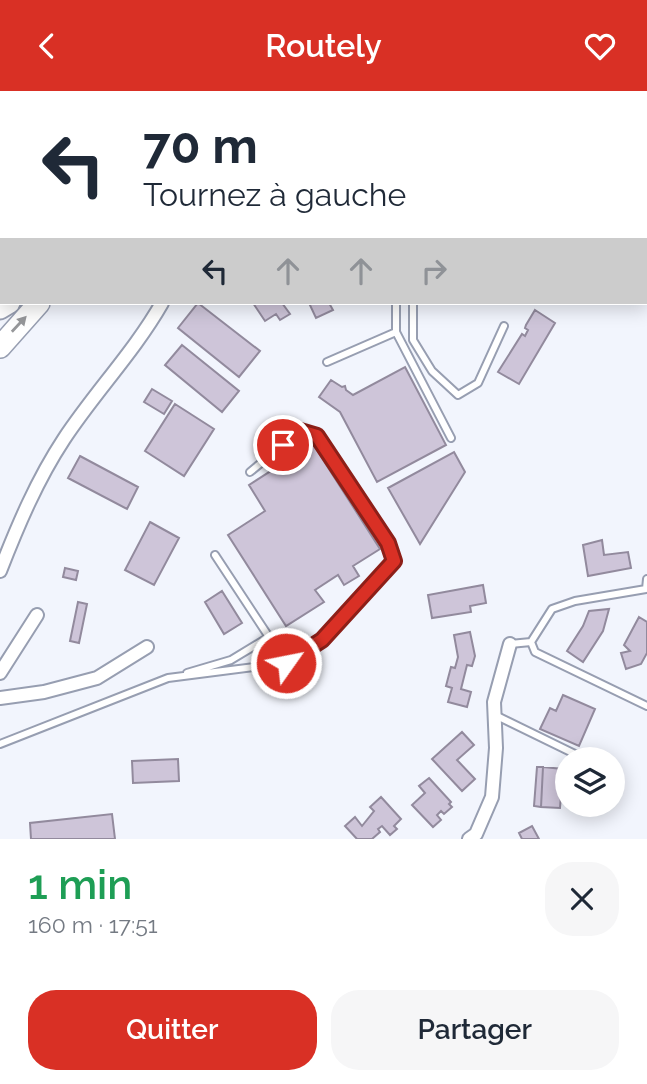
<!DOCTYPE html>
<html lang="fr">
<head>
<meta charset="utf-8">
<style>
	body { margin:0; font-family:Raleway,sans-serif; background:#f6f6f7; color:#1f2937; height:100vh; display:flex; flex-direction:column; font-size:26px; white-space:nowrap }
	* { box-sizing:border-box; margin:0 }
	p { font-size:23px; color:#747a83 }
	.icon { flex:none; width:38px; height:38px; fill:none; stroke:currentColor; stroke-width:2; stroke-linecap:round; stroke-linejoin:round }
	.map { position:relative; height:748px; overflow:hidden }
	.details { display:flex; flex-direction:column; background:#fff; flex:1 }
	.details>* { flex:none }
	.top-card { position:absolute; left:0px; top:0px; width:648px; height:214px; box-shadow:0 4px 18px #0003; background:#fff; color:#1f2937; overflow:hidden }
	.controls { position:absolute; left:555px; top:656px; display:grid; gap:14px }
	.controls a { display:grid; place-items:center; width:70px; height:70px; border-radius:50%; background:#fff; box-shadow:0 4px 18px #0003; font-size:35px }
	.pin { position:absolute; display:grid; place-items:center; width:60px; height:60px; color:#fff; margin:-30px; border:4px solid #fff; border-radius:50%; box-shadow:0 2px 7px #0007 }
	.me { position:absolute; width:77px; margin:-38px; rotate:57deg; stroke-linejoin:round; filter:drop-shadow(0 0 5px #0008) }
	.turn { display:flex; align-items:center; gap:24px; height:147px; padding:0 28px; font-size:32px }
	.turn .icon { width:91px; height:91px; stroke-width:2.5 }
	.turn b { display:block; font-size:49px; line-height:60px }
	.lanes { display:flex; align-items:center; height:66px; padding:0 28px; background:#0003; justify-content:center; gap:35px; direction:ltr }
	.lanes .off { opacity:.35 }
	.round { display:grid; place-items:center; flex:none; width:74px; height:74px; border-radius:28px; background:#f6f6f7 }
	.overview { display:flex; align-items:center; justify-content:space-between; height:119px; padding:0 28px }
	h1 { font-size:42px; font-weight:600; line-height:52px; color:#1e9e55 }
	.button { display:flex; gap:14px; margin-top:auto; padding:14px 28px }
	.button a { flex:1; height:80px; border-radius:28px; background:#d93025; color:#fff; font-size:28px; font-weight:600; line-height:80px; text-align:center }
	.button a+a { background:#f6f6f7; color:#1f2937 }
	header { display:flex; justify-content:space-between; align-items:center; height:91px; padding:0 28px; background:#d93025; color:#fff; font-size:32px; font-weight:600 }
	.map>svg:first-child { display:block }
	.building { fill:#cec5d9; stroke:#928a9d; stroke-width:2 }
	.lines { fill:none; stroke-linecap:round; stroke-linejoin:round }
	.service-casing { stroke:#979eb1; stroke-width:10 }
	.minor-casing { stroke:#979eb1; stroke-width:16 }
	.primary-casing { stroke:#979eb1; stroke-width:23 }
	.motorway-casing { stroke:#979eb1; stroke-width:24 }
	.service { stroke:#fff; stroke-width:6 }
	.minor { stroke:#fff; stroke-width:12 }
	.primary { stroke:#fff; stroke-width:19 }
	.motorway { stroke:#fff; stroke-width:21 }
	.oneway { fill:#96979a }
	.route-casing { stroke:#8d1f18; stroke-width:18 }
	.route { stroke:#d93025; stroke-width:12 }
</style>
</head>
<body>
<header><svg class="icon" aria-label="back" viewBox="0 0 24 24"><path d="M15 5l-7 7 7 7"/></svg>Routely<svg class="icon" aria-label="heart" viewBox="0 0 24 24"><path d="M12 20l-8-8c-3-5 5-10 8-4 3-6 11-1 8 4z"/></svg></header>
<div class="map">
<svg width="647" height="748" viewBox="0 0 647 748">
	<rect width="100%" height="100%" fill="#f2f5fd"/>
	<path class="building" d="M0,25L2,30L0,96Z
		M198,212L260,260L239,286L178,237Z
		M253,212H282L290,223L280,229L276,223L265,230Z
		M309,212H329L333,219L316,227Z
		M535,219L555,232L519,293L498,281L522,243L525,245L528,239L525,237L526,234Z
		M182,254L239,300L222,321L165,274Z
		M405,276L446,354L377,391L340,321L319,306L331,289L342,296L345,295L346,299L353,304Z
		M152,298L172,310L164,323L144,311Z
		M175,313L214,338L184,385L145,360Z
		M313,353L380,458L353,475L359,485L344,494L338,484L315,499L324,511L286,535L228,444L265,420L249,394Z
		M454,361L465,381L420,453L388,397Z
		M80,365L138,396L127,418L68,387Z
		M150,431L179,447L154,494L125,479Z
		M602,449L604,464L628,461L631,477L588,485L583,454Z
		M65,477L78,480L76,489L63,486Z
		M483,494L486,512L470,515L471,521L432,527L428,504Z
		M222,500L242,532L224,543L205,511Z
		M78,511L87,513L79,552L70,550Z
		M609,518L603,540L583,571L567,560L583,535L589,520Z
		M639,526L647,531V562L641,573L626,578L621,562L630,560L624,554Z
		M470,541L475,565L472,575L467,574L461,598L471,601L467,616L448,611L452,597L446,595L451,576L455,577L458,566L454,544Z
		M563,604L595,618L579,655L540,638L550,617L556,620Z
		M462,641L474,654L457,669L475,688L462,700L432,668Z
		M178,668L179,690L133,692L132,670Z
		M537,676H543L541,716L534,715Z
		M543,676L563,678L560,717L541,716Z
		M429,687L451,711L449,713L452,716L444,723L441,720L437,724L441,729L433,736L412,714L425,702L419,695Z
		M381,706L401,728L394,735L397,738L390,744L382,735L378,738L380,741L372,748H357L345,735L355,726L362,735L374,720L370,716Z
		M112,723L115,748H31L30,732Z
		M532,735L539,748H522L519,742Z"/>
	<g class="lines">
		<defs>
			<path id="service" d="M69,0V2
				M250,0L251,2
				M0,109H2
				M413,212V249L432,280L458,304L478,292L504,235
				M396,241L451,347
				M327,271L396,241V212
				M531,551L535,561L647,615
				M510,553L531,551L552,518L575,510L646,498L647,488
				M187,582L231,569L269,546L215,464
				M495,624L581,666
				M0,653L168,587L286,572L322,549L394,470L388,452L317,345L300,340L250,381"/>
			<path id="minor" d="M488,0L489,2
				M0,480C18,434 37,389 64,348C95,301 134,261 162,212
				M0,582L37,524
				M0,607L44,601L97,587L147,556
				M469,748L476,743L492,706L496,657L494,611L510,553"/>
			<path id="primary" d="M302,2L304,0
				M328,2L331,0
				M0,189L2,188
				M0,218L10,212"/>
			<path id="motorway" d="M0,256L39,212"/>
		</defs>
		<use href="#service" class="service-casing"/>
		<use href="#minor" class="minor-casing"/>
		<use href="#primary" class="primary-casing"/>
		<use href="#motorway" class="motorway-casing"/>
		<use href="#service" class="service"/>
		<use href="#minor" class="minor"/>
		<use href="#primary" class="primary"/>
		<use href="#motorway" class="motorway"/>
	</g>
	<defs><path id="oneway-solid" d="M-6-.8H1V-3.2L6.5 0L1 3.2V.8H-6Z" transform="scale(1.75)"/></defs>
	<use class="oneway" href="#oneway-solid" transform="translate(19 233) rotate(-47)"/>
	<g class="lines">
		<defs>
			<path id="route" d="M283,354L300,340L317,345L388,452L394,470L322,549L286,572"/>
		</defs>
		<use href="#route" class="route-casing"/>
		<use href="#route" class="route"/>
	</g>
</svg>
<div class="controls">
<a><svg class="icon" aria-label="layers" viewBox="0 0 24 24"><path d="M12 4l9 5-9 5-9-5zM3 14l9 5 9-5"/></svg></a>
</div>
<div class="pin" style="left:283px;top:354px;background:#d93025"><svg class="icon" aria-label="arrive" viewBox="0 0 24 24"><path d="M6 21V4h12l-3 4 3 4H6"/></svg></div>
<svg class="me" style="left:286px;top:572px" viewBox="-20 -20 40 40"><circle r="17" fill="#d93025" stroke="#fff" stroke-width="3"/><path d="M0-11L8 9 0 5-8 9z" fill="#fff"/></svg>
<div class="top-card">
<div class="turn"><svg class="icon" aria-label="left" viewBox="0 0 24 24"><path d="M17 20v-9H6M10 6l-5 5 5 5"/></svg><div><b>70 m</b>Tournez à gauche</div></div>
<div class="lanes"><svg class="icon" aria-label="left" viewBox="0 0 24 24"><path d="M17 20v-9H6M10 6l-5 5 5 5"/></svg><svg class="icon off" aria-label="ahead" viewBox="0 0 24 24"><path d="M12 20V5M6 11l6-6 6 6"/></svg><svg class="icon off" aria-label="ahead" viewBox="0 0 24 24"><path d="M12 20V5M6 11l6-6 6 6"/></svg><svg class="icon off" aria-label="right" viewBox="0 0 24 24"><path d="M7 20v-9h11M14 6l5 5-5 5"/></svg></div>
</div>
</div>
<section class="details">
<div class="overview"><div><h1>1 min</h1><p>160 m · 17:51</p></div><a class="round"><svg class="icon" aria-label="close" viewBox="0 0 24 24"><path d="M6 6l12 12M18 6L6 18"/></svg></a></div>
<div class="button"><a>Quitter</a><a>Partager</a></div>
</section>
</body>
</html>
